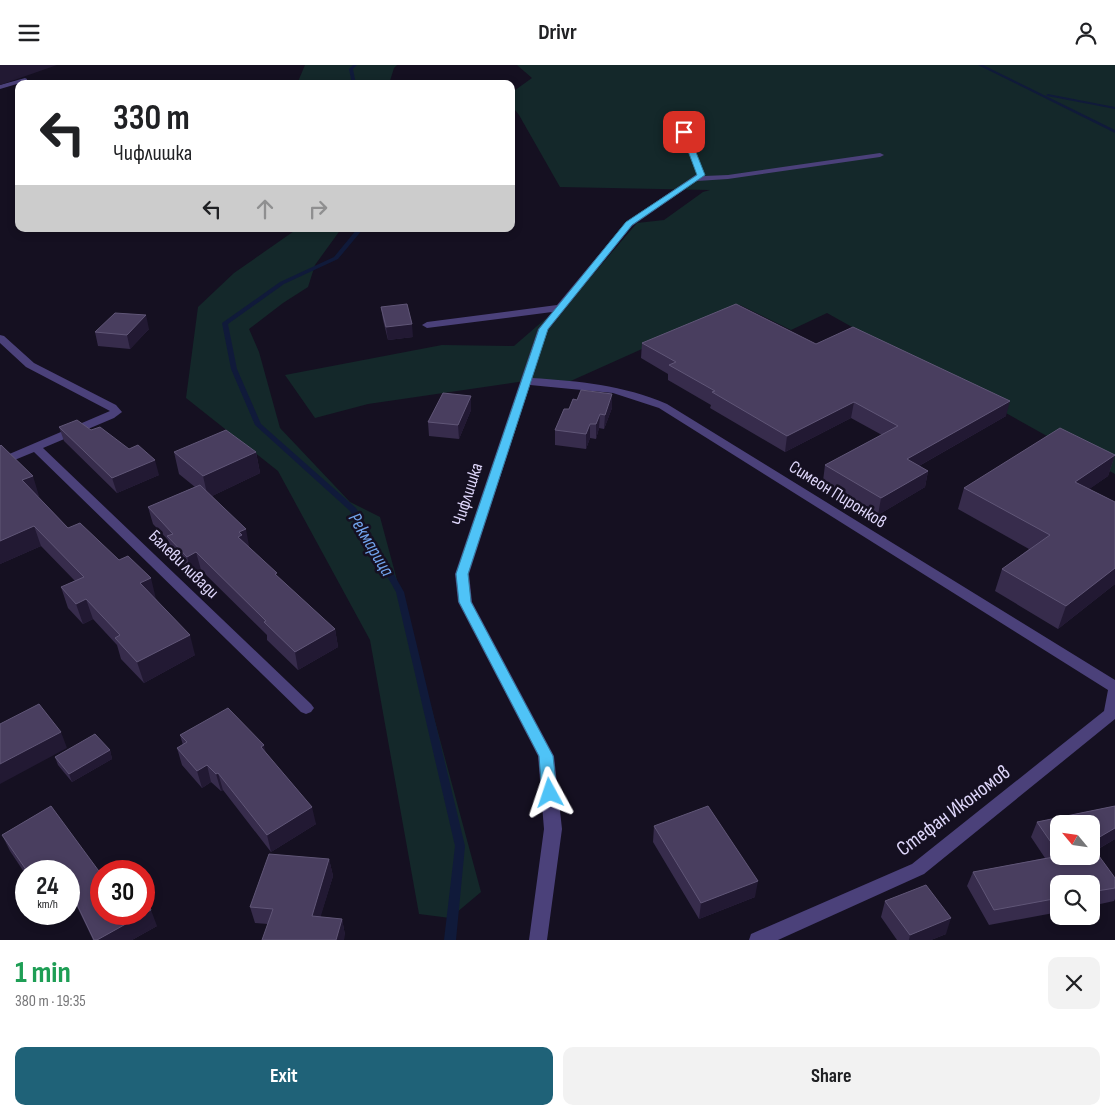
<!DOCTYPE html>
<html lang="en">
<head>
<meta charset="utf-8">
<style>
	body { margin:0; font-family:"Sofia Sans Condensed",sans-serif; background:#f2f2f2; color:#202124; height:100vh; display:flex; flex-direction:column; font-size:19px; white-space:nowrap }
	* { box-sizing:border-box; margin:0 }
	p { font-size:16px; color:#757577 }
	.icon { flex:none; width:28px; height:28px; fill:none; stroke:currentColor; stroke-width:2; stroke-linecap:round; stroke-linejoin:round }
	.map { position:relative; height:875px; overflow:hidden }
	.drawer { display:flex; flex-direction:column; background:#fff; flex:1 }
	.drawer>* { flex:none }
	.guide { position:absolute; left:15px; top:15px; width:500px; height:152px; border-radius:10px; box-shadow:0 2px 8px #0003; background:#fff; color:#202124; overflow:hidden }
	.needle { width:32px; rotate:299deg }
	.fabs { position:absolute; left:1050px; top:750px; display:grid; gap:10px }
	.fabs a { display:grid; place-items:center; width:50px; height:50px; border-radius:10px; background:#fff; box-shadow:0 2px 8px #0003; font-size:25px }
	.speed { position:absolute; left:15px; top:795px; display:flex; gap:10px; font-size:25px; font-weight:700; text-align:center }
	.speed>* { display:grid; place-content:center; width:65px; height:65px; border-radius:50%; background:#fff; box-shadow:0 2px 8px #0003; line-height:1 }
	.speed small { font-size:12px; font-weight:400 }
	.speed .limit { border:8px solid #d22; background:#fff; color:#111 }
	.pin { position:absolute; display:grid; place-items:center; width:42px; height:42px; color:#fff; margin:-21px; border-radius:10px; box-shadow:0 2px 8px #0006 }
	.me { position:absolute; width:55px; margin:-28px; rotate:355deg; stroke-linejoin:round; filter:drop-shadow(0 0 4px #0008) }
	.turn { display:flex; align-items:center; gap:18px; height:105px; padding:0 15px; font-size:22px }
	.turn .icon { width:65px; height:65px; stroke-width:2.5 }
	.turn b { display:block; font-size:35px; line-height:42px }
	.lanes { display:flex; align-items:center; height:48px; padding:0 15px; background:#0003; justify-content:center; gap:25px; direction:ltr }
	.lanes .off { opacity:.35 }
	.round { display:grid; place-items:center; flex:none; width:52px; height:52px; border-radius:10px; background:#f2f2f2 }
	.head { display:flex; align-items:center; justify-content:space-between; height:85px; padding:0 15px }
	h1 { font-size:30px; font-weight:700; line-height:38px; color:#1e9e55 }
	.button { display:flex; gap:10px; margin-top:auto; padding:10px 15px }
	.button a { flex:1; height:58px; border-radius:10px; background:#1f6278; color:#fff; font-size:20px; font-weight:700; line-height:58px; text-align:center }
	.button a+a { background:#f2f2f2; color:#202124 }
	header { display:flex; justify-content:space-between; align-items:center; height:65px; padding:0 15px; background:#fff; font-size:22px; font-weight:700 }
	.map>svg:first-child { display:block }
	.green { fill:#14282a }
	.lines { fill:none; stroke-linecap:round; stroke-linejoin:round }
	.stream { fill:#101a3a; fill-rule:evenodd }
	.minor { fill:#4b417a; fill-rule:evenodd }
	.wall { fill:#372c4c; fill-rule:evenodd }
	.shaded-wall { fill:#221933 }
	.building { fill:#493e5f; stroke:#605677 }
	.route { fill:#4fc3f7; stroke:#337fa1 }
	.labels { text-anchor:middle; stroke-width:5; stroke-linejoin:round; paint-order:stroke }
	.street-label { font-size:18px; fill:#ded6fa; stroke:#151021 }
	.water-label { font-size:19px; font-style:italic; fill:#71a3ec; stroke:#151021 }
	.near-street-label { font-size:21px; fill:#ded6fa; stroke:#151021 }
</style>
</head>
<body>
<header><svg class="icon" aria-label="menu" viewBox="0 0 24 24"><path d="M4 6h16M4 12h16M4 18h16"/></svg>Drivr<svg class="icon" aria-label="person" viewBox="0 0 24 24"><circle cx="12" cy="8" r="4"/><path d="M4 21q1-7 8-7t8 7"/></svg></header>
<div class="map">
<svg width="1115" height="875" viewBox="0 0 1115 875">
	<rect width="100%" height="100%" fill="#151021"/>
	<path class="green" d="M305,0H397L394,3L389,19H297Z
		M517,0H1115V409L827,248L791,265L740,240L564,319L525,316L368,339L315,353L285,310L442,280L514,281L582,222L637,158L664,155L703,127L710,125L560,122L519,50L511,40V28L532,13Z
		M297,164H341L315,200L308,222L283,238L249,264L259,287L280,363L350,437L380,452L481,827L450,853L419,849L370,575L278,406L186,333L198,242L234,208Z"/>
	<g class="lines">
		<path class="stream" d="M353,0H357L353,4L356,19H352L349,4Z
			M978,0H983L1115,65V68Z
			M1048,29L1115,42V44L1047,31L1046,30Z
			M357,164H363L338,194L284,219L228,259L237,304L261,359L356,443L404,527L465,781L456,875H444L455,781L396,527L350,446L255,360L231,304L222,258L280,217L334,192Z"/>
		<path class="minor" d="M25,13L27,14V16L0,24V20Z
			M679,50L682,52L704,111L728,110L880,88L884,90L880,92L728,114L697,116L632,161L548,265L532,313C579,316 623,320 667,339L1115,615V654L924,809L778,875H749L751,869L912,799L1104,646L1108,625L659,343L613,328L530,320L469,509L472,537L554,691L562,764L547,875H529L544,764L538,691L458,537L455,509L538,264L552,247L427,263L422,260L427,257L557,240L626,157L697,109L676,52Z
			M0,270L4,271L34,298L116,340L122,347L114,353L43,383L311,639L314,643L311,647L306,649L301,647L34,387L0,401V393L110,346L26,302L0,278Z"/>
	</g>
	<path class="wall" d="M381,242L413,272L388,275L383,255Z
		M149,264L130,284L98,281L95,267Z
		M642,278L816,279L1006,351L919,401L928,406L925,422L878,450L823,416L825,400L882,370L851,353L785,387L710,343L711,340L668,315V309L641,293Z
		M471,331V345L459,374L429,371L428,357Z
		M612,343L604,364L599,363L596,374L590,373L586,384L555,380V365L569,344Z
		M59,362L91,365L159,410L117,428L64,376Z
		M0,381L39,431H37L68,463L156,534L195,590L144,618L121,594L117,580L93,554L83,559L68,543L61,522L75,516L41,481L0,499Z
		M174,387H256L260,408L212,431L249,481L248,482L278,512L335,564L338,582L298,605L267,575V570L201,505L191,509L172,489L168,475L153,459L148,442L195,422L179,409Z
		M1115,390L1108,411L1089,424L1115,437V519L1058,564L995,526L1002,504L1029,484L958,444L964,423Z
		M180,670L266,688L316,759L271,787L223,725L221,726L211,717L202,723L182,700L177,683L183,680Z
		M110,685L112,694L72,717L58,700L55,692Z
		M51,741L101,849L157,861L132,875H93L69,825V806H26V810L10,786L2,770Z
		M1115,741V774L1095,786L1115,813V834L1114,836L1091,841V819H1059V847L989,860L967,821L973,807L1045,793L1031,772L1037,757ZM1059,759H1091V791H1059Z
		M654,761L755,832L699,854L653,777Z
		M329,794L333,811L320,852L342,854L345,870L268,859L255,858L250,842Z
		M885,836L946,869L931,875H897L881,852Z"/>
	<path class="shaded-wall" d="M0,0H57L0,20Z
		M146,250L149,264L130,284L127,270Z
		M412,259L413,272L388,275L386,262Z
		M612,329V343L604,364L605,350Z
		M471,331V345L459,374L458,360Z
		M1010,336L1006,351L903,410L907,394Z
		M854,337L851,353L785,387L787,371Z
		M600,349L599,363L596,374V359Z
		M590,359V373L586,384V369Z
		M256,387L260,408L208,433L203,411Z
		M1115,390L1108,411L1068,439L1075,417Z
		M155,395L159,410L117,428L112,413Z
		M928,406L925,422L878,450L881,433Z
		M33,411L39,431L29,435L22,415Z
		M34,461L41,481L0,499V476Z
		M246,464L249,481L245,483L238,472L239,467Z
		M196,487L201,505L191,509L187,492Z
		M1115,503V519L1058,564L1066,541Z
		M151,513L156,534L146,539L140,518Z
		M86,534L93,554L83,559L76,539Z
		M335,564L338,582L298,605L295,587Z
		M190,570L195,590L144,618L137,597Z
		M61,667L67,683L0,719V699Z
		M264,680L268,697L261,682Z
		M110,685L112,694L72,717L69,709Z
		M207,700L211,717L202,723L197,706Z
		M218,708L223,725L221,726L216,709Z
		M312,742L316,759L271,787L267,770Z
		M1115,763V774L1091,788V777Z
		M329,794L333,811L316,867L312,851Z
		M58,801L60,806H50Z
		M758,816L755,832L699,854L701,838Z
		M151,845L157,861L132,875H97Z
		M951,853L946,869L931,875H909L910,870Z
		M342,854L345,870L344,875H336Z"/>
	<path class="building" d="M407,239L412,259L386,262L381,242Z
		M736,239L816,279L853,262L1010,336L907,394L928,406L881,433L825,400L898,361L854,337L787,371L712,327L715,326L669,300L676,297L642,278Z
		M115,248L146,250L127,270L95,267Z
		M581,325L612,329L605,350L600,349L596,359H590L586,369L555,365L564,344H569L573,334L577,335Z
		M443,328L471,331L458,360L428,357Z
		M77,355L91,365L100,362L129,384L138,380L155,395L112,413L59,362Z
		M1060,363L1115,390L1075,417L1115,437V503L1066,541L1002,504L1050,470L964,423Z
		M226,365L256,387L203,411L174,387Z
		M1,380L33,411L22,415L68,463L80,458L119,495L128,491L151,513L140,518L190,570L137,597L115,573L120,570L86,534L76,539L61,522L84,512L34,461L0,476V381Z
		M200,420L246,464L239,467L242,470L238,472L277,508L275,509L335,564L295,587L264,557L266,556L196,487L187,492L167,471L173,469L148,442Z
		M39,639L61,667L0,699V659Z
		M228,643L264,680L261,682L312,742L267,770L218,708L216,709L207,700L197,706L177,683L187,677L180,670Z
		M95,669L110,685L69,709L55,692Z
		M51,741L101,809V849H144V831L151,845L97,875H94L69,823V806H61L58,801L50,806H27L2,770Z
		M708,741L758,816L701,838L654,761Z
		M1115,741V763L1091,777V759H1059V789L1037,757Z
		M1091,780L1115,813V823L1091,827V819H1059V833L994,845L973,807L1059,791H1091Z
		M269,789L329,794L312,851L342,854L336,875H262L273,844L250,842Z
		M128,802L131,806H121Z
		M926,820L951,853L910,870L885,836Z"/>
	<path class="route" d="M684,65L688,67L705,110L632,160L548,264L468,509L471,537L553,691L557,728L555,732L550,734L544,732L542,728L539,691L459,537L456,509L539,264L626,157L697,110L681,67Z"/>
	<g class="labels">
		<g class="street-label">
			<text transform="translate(467 429) rotate(-72)" y="6">Чифлишка</text>
			<text transform="translate(838 429) rotate(32)" y="6">Симеон Пиронков</text>
			<text transform="translate(184 499) rotate(44)" y="6">Балеви ливади</text>
		</g>
		<g class="water-label">
			<text transform="translate(372 479) rotate(59)" y="7">Рекмарица</text>
		</g>
		<g class="near-street-label">
			<text transform="translate(953 745) rotate(-37)" y="7">Стефан Икономов</text>
		</g>
	</g>
</svg>
<div class="fabs">
<a><svg class="needle" viewBox="-14 -14 28 28"><path d="M0-13l5 13h-10z" fill="#e53935"/><path d="M0 13l5-13h-10z" fill="#757577"/></svg></a>
<a><svg class="icon" aria-label="search" viewBox="0 0 24 24"><circle cx="10" cy="10" r="6"/><path d="M15 15l6 6"/></svg></a>
</div>
<div class="speed"><div>24<small>km/h</small></div><div class="limit">30</div></div>
<div class="pin" style="left:684px;top:67px;background:#d93025"><svg class="icon" aria-label="arrive" viewBox="0 0 24 24"><path d="M6 21V4h12l-3 4 3 4H6"/></svg></div>
<svg class="me" style="left:550px;top:728px" viewBox="-20 -20 40 40"><path d="M0-17L14 15 0 8-14 15z" fill="#4fc3f7" stroke="#fff" stroke-width="4"/></svg>
<div class="guide">
<div class="turn"><svg class="icon" aria-label="left" viewBox="0 0 24 24"><path d="M17 20v-9H6M10 6l-5 5 5 5"/></svg><div><b>330 m</b>Чифлишка</div></div>
<div class="lanes"><svg class="icon" aria-label="left" viewBox="0 0 24 24"><path d="M17 20v-9H6M10 6l-5 5 5 5"/></svg><svg class="icon off" aria-label="ahead" viewBox="0 0 24 24"><path d="M12 20V5M6 11l6-6 6 6"/></svg><svg class="icon off" aria-label="right" viewBox="0 0 24 24"><path d="M7 20v-9h11M14 6l5 5-5 5"/></svg></div>
</div>
</div>
<section class="drawer">
<div class="head"><div><h1>1 min</h1><p>380 m · 19:35</p></div><a class="round"><svg class="icon" aria-label="close" viewBox="0 0 24 24"><path d="M6 6l12 12M18 6L6 18"/></svg></a></div>
<div class="button"><a>Exit</a><a>Share</a></div>
</section>
</body>
</html>
